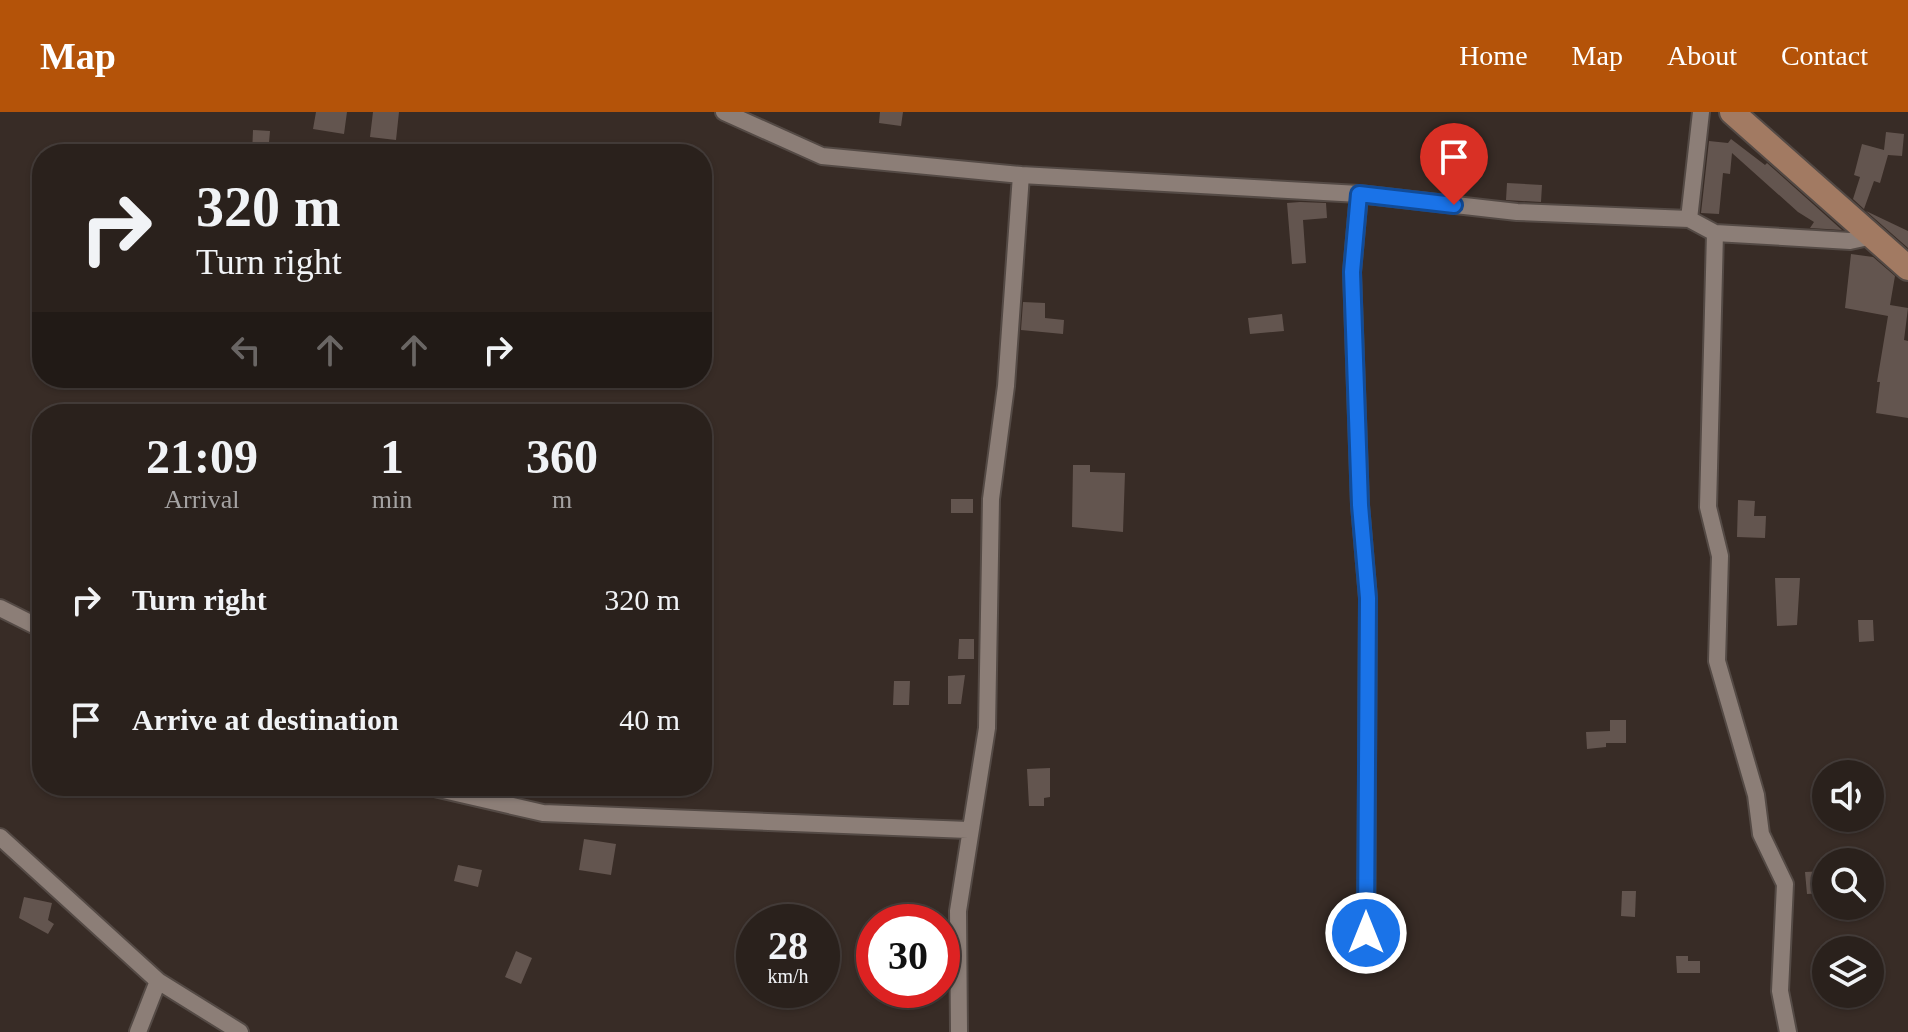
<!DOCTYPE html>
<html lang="en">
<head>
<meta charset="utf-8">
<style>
	body { margin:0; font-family:"Times New Roman",serif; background:#322925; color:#f1f3f6; height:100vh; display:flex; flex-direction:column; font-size:30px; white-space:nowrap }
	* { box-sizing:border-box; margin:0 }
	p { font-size:26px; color:#a5a3a3 }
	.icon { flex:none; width:44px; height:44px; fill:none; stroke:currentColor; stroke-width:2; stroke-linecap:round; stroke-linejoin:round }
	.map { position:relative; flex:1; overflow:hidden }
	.side { position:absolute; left:32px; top:292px; width:680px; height:392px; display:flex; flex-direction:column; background:#2a211c; border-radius:32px; box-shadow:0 2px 6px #0004,0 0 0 2px #463e3b }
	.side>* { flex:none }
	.hud { position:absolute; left:32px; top:32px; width:680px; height:244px; border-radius:32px; box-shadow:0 2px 6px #0004,0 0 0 2px #463e3b; background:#2a211c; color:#f1f3f6; overflow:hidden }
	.tools { position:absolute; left:1812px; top:648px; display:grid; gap:16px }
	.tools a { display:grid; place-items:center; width:72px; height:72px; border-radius:50%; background:#2a211c; box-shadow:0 2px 6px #0004,0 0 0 2px #463e3b; font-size:40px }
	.speed { position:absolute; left:736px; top:792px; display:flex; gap:16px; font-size:40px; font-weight:700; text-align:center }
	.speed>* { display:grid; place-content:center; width:104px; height:104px; border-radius:50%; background:#2a211c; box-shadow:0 2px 6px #0004,0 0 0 2px #463e3b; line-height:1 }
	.speed small { font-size:20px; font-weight:400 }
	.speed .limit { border:12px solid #d22; background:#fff; color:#111 }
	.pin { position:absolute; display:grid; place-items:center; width:68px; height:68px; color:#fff; margin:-82px -34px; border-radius:50% 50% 50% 0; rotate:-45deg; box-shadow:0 0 8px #0007 }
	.pin .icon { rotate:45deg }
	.me { position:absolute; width:88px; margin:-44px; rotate:0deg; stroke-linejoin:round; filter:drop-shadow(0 0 6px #0008) }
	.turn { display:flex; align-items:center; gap:28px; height:168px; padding:0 32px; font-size:36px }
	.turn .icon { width:104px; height:104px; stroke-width:2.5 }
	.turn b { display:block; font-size:56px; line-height:68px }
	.lanes { display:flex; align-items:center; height:76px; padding:0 32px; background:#0003; justify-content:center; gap:40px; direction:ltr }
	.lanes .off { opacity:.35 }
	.eta { display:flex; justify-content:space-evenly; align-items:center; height:136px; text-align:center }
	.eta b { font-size:48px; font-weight:700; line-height:56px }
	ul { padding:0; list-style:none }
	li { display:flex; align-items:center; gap:24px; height:120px; padding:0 32px }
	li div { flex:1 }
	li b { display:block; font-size:30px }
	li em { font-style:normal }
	header { display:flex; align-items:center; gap:48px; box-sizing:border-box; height:112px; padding:0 40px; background:#b45309; color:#fff }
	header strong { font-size:38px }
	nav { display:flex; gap:44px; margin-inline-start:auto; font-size:28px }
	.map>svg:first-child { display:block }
	.building { fill:#63554f }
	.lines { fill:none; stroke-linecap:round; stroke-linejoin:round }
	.minor-casing { stroke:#544a45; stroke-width:20 }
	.secondary-casing { stroke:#544a45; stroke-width:28 }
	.minor { stroke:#8c7e77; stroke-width:16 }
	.secondary { stroke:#a27a62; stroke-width:24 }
	.route-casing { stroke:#114b97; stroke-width:20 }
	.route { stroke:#1a73e8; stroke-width:14 }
</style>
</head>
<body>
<header>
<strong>Map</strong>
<nav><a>Home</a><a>Map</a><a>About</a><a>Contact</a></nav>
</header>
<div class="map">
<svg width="1908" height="920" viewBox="0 0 1908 920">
	<rect width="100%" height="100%" fill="#382c26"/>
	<path class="building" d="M316,0H347L344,22L313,17Z
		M373,0H399L396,28L370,25Z
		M880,0H903L901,14L879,11Z
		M253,18L270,19L268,42H252Z
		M1886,20L1904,22L1902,44L1888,43L1880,71L1874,69L1864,97L1853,87L1860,65L1854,63L1862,32L1884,38Z
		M1731,27L1765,53L1767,51L1842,118L1810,116L1814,110L1798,100L1732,41L1730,62L1723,61L1719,102L1701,101L1709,29L1728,31Z
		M1507,71L1542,73L1541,90L1506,88Z
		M1300,90L1326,91L1327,106L1303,108L1306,151L1292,152L1287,91Z
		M1866,99L1908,119V136Z
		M1851,142L1873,145L1895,164L1890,193L1908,196L1904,228L1908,229V306L1876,301L1880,270H1877L1888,204L1845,196Z
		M1023,190L1045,191V206L1064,208L1063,222L1021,218Z
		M1282,202L1284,219L1250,222L1248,206Z
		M1073,353H1090V360L1125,361L1123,420L1072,415Z
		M951,387H973V401H951Z
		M1738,388L1755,389L1754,404H1766L1765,426L1737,425Z
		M1775,466H1800L1797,513L1777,514Z
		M1858,508H1873L1874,529L1859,530Z
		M959,527H974V547H958Z
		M965,563L961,592H948V564Z
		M894,569H910L909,593H893Z
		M1610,608H1626V631H1606V635L1587,637L1586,620L1610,619Z
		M1050,656V685L1044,686V694H1029L1027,657Z
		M584,727L616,732L611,763L579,758Z
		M458,753L482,758L478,775L454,769Z
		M1826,759V781L1807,782L1805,760Z
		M1622,779H1636L1635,805L1621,804Z
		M24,785L52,791L48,808L54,812L48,822L19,806Z
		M516,839L532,846L521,872L505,865Z
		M1676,844H1688V849H1700V861H1677Z"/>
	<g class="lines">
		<defs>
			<path id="minor" d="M724,0L822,44L1021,63L1006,274L991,387L987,616L958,799L959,920
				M1021,63L1359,82L1517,100L1689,107L1715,121L1850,129L1873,124
				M1359,82L1352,160L1360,393L1368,486L1366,851
				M1689,107L1701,0
				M1715,121L1708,395L1720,444L1717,549L1756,683L1761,722L1785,772L1780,879L1788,920
				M0,496L42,517
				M426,674L543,701L968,718
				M0,725L158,869L138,920
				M158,869L240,920"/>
			<path id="secondary" d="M1732,0L1908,156"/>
		</defs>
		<use href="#minor" class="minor-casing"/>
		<use href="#secondary" class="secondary-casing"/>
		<use href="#minor" class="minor"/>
		<use href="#secondary" class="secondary"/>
	</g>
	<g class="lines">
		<defs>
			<path id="route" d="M1366,821L1368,486L1360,393L1352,160L1359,82L1454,93"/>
		</defs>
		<use href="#route" class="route-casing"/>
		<use href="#route" class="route"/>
	</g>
</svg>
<div class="tools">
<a><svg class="icon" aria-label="sound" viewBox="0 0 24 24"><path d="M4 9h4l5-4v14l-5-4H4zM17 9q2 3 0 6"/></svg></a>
<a><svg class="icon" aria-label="search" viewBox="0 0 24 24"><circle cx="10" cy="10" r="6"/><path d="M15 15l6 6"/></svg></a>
<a><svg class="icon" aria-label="layers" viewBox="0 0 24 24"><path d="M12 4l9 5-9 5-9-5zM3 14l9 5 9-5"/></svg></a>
</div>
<div class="speed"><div>28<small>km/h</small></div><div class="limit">30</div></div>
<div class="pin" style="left:1454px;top:93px;background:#d93025"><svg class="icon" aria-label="arrive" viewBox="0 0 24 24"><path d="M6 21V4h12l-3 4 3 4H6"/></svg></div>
<svg class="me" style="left:1366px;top:821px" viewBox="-20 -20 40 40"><circle r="17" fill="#1a73e8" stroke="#fff" stroke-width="3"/><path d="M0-11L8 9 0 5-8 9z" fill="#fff"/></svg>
<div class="hud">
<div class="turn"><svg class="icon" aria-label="right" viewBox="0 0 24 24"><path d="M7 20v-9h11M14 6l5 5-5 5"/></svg><div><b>320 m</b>Turn right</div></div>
<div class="lanes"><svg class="icon off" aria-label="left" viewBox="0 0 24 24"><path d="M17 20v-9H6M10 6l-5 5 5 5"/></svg><svg class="icon off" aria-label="ahead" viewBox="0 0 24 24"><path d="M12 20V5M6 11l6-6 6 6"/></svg><svg class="icon off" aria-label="ahead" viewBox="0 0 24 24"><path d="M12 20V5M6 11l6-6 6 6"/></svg><svg class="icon" aria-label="right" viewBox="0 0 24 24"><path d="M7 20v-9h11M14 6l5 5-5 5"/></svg></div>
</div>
<section class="side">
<div class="eta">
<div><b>21:09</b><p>Arrival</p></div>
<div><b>1</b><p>min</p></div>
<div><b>360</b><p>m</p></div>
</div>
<ul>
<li><svg class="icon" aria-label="right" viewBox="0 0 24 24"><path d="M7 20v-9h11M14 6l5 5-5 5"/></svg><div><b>Turn right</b></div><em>320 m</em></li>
<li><svg class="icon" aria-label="arrive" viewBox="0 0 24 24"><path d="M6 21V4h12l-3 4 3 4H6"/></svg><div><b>Arrive at destination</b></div><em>40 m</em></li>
</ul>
</section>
</div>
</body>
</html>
